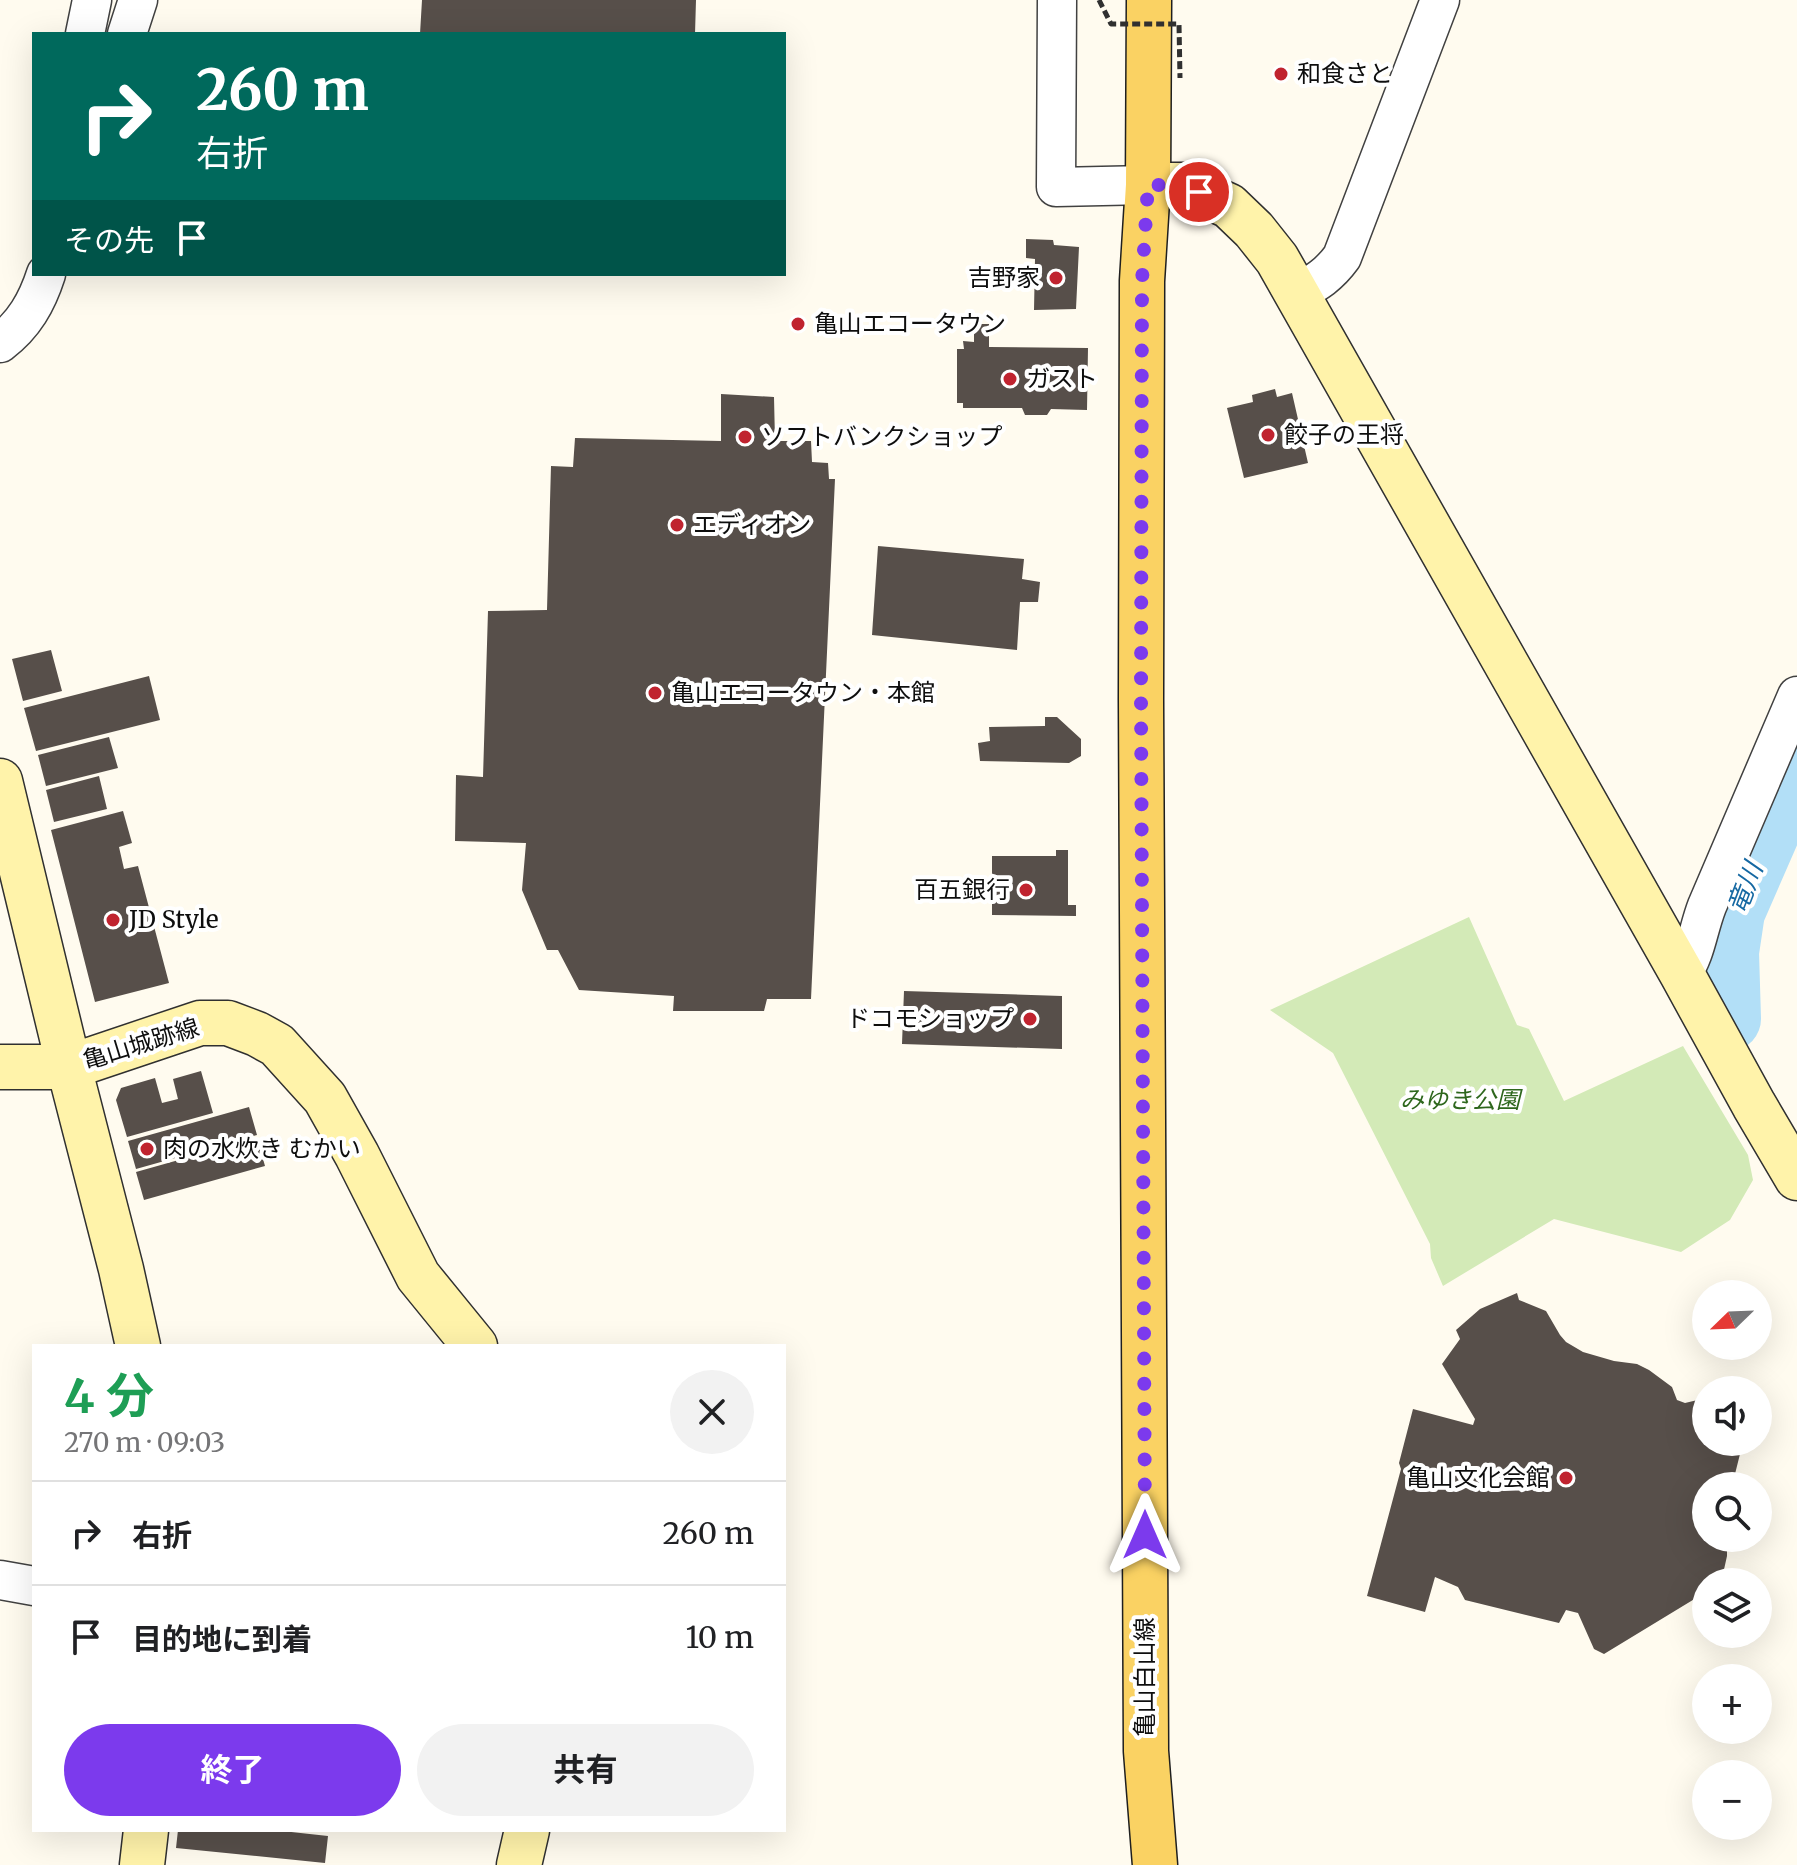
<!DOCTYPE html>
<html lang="ja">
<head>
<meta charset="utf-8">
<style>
	body { margin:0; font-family:Merriweather,"Noto Sans JP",serif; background:#f2f2f2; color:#202124; height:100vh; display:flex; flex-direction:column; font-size:30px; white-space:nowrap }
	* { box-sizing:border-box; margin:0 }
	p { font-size:26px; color:#757577 }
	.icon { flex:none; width:44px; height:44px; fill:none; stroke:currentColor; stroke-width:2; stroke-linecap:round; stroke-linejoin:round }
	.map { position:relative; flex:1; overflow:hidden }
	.details { position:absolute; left:32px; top:1344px; width:754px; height:488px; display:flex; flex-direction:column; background:#fff; border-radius:0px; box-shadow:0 8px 32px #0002 }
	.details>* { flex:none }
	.hud { position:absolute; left:32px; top:32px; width:754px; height:244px; border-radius:0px; box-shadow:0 8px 32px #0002; background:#00695c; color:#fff; overflow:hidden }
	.needle { width:52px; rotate:247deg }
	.fabs { position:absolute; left:1692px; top:1280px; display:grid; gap:16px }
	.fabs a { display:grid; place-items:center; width:80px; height:80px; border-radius:50%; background:#fff; box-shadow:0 8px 32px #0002; font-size:40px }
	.pin { position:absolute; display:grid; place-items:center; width:68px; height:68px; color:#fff; margin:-34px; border:4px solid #fff; border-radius:50%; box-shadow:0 2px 8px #0007 }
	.me { position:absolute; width:88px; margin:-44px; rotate:0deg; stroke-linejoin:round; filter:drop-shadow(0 0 6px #0008) }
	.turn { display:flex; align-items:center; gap:28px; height:168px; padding:0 32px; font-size:36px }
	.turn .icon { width:104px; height:104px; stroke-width:2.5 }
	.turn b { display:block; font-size:56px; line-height:68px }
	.then { display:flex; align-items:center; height:76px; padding:0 32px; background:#0003; gap:16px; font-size:30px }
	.round { display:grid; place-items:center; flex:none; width:84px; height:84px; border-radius:42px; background:#f2f2f2 }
	.summary { display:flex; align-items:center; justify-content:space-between; height:136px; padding:0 32px }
	h1 { font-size:48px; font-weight:700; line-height:60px; color:#1e9e55 }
	.button { display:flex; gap:16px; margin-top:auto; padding:16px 32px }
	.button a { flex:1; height:92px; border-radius:48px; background:#7c3aed; color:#fff; font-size:32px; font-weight:700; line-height:92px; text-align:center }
	.button a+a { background:#f2f2f2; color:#202124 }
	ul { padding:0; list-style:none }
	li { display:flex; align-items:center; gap:24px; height:104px; padding:0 32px; border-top:2px solid #e0e0e0 }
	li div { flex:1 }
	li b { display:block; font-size:30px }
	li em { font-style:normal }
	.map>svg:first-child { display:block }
	.green { fill:#d3eab7 }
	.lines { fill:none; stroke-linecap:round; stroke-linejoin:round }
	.river { stroke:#b2dff7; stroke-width:64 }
	.building { fill:#574f4a }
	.street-casing { stroke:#414141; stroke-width:41 }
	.secondary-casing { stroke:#303030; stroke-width:47 }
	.primary-casing { stroke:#1f1f1f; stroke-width:47 }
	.street { stroke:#fff; stroke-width:38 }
	.secondary { stroke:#fff3aa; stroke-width:44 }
	.primary { stroke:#fad263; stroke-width:44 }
	.path-bridge { stroke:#303030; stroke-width:5; stroke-dasharray:8 4; stroke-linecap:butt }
	.route { stroke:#7c3aed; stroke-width:14; stroke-dasharray:0 25.2 }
	.poi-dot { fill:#c0232f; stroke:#fff; stroke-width:3 }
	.labels { text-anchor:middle; stroke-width:8; stroke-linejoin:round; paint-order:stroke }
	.poi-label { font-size:24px; fill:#0e0e0e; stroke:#fff; text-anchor:start }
	.street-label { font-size:24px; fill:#0e0e0e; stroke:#fff }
	.park-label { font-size:24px; font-style:italic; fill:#2e671d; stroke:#fff }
	.water-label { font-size:26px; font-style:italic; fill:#1568a2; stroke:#fff }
</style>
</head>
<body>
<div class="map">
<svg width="1797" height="1865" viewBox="0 0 1797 1865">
	<rect width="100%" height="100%" fill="#fffbef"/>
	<path class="green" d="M1469,917L1517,1025L1529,1029L1564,1101L1683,1046L1748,1155L1753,1180L1730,1220L1681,1252L1554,1219L1443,1286L1431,1258L1430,1244L1333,1053L1270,1010Z"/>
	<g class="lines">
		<path class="river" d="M1729,1019L1727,952L1733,912L1797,765"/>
	</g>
	<path class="building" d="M422,0H696L695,34H420Z
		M1026,239L1053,240L1054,245L1079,247L1076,309L1034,310L1035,259L1026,258Z
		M974,324H989V347L1088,348L1087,410L1051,409L1047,415H1025L1022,408H963V403H957V349H964L963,341L974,342Z
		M1275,389L1277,397L1292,393L1308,463L1244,478L1227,408L1253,402L1252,395Z
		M721,394L774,397L775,441H811L812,462L828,463L829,479H835L811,999H767L764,1011H673L674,996L579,990L558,950H547L522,890L526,843L455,841L456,775L483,777L488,611L547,610L551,466L573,467L575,438L721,441Z
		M878,546L1024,559L1022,579L1040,582L1038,602H1020L1017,650L872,635Z
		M51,650L62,691L23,701L12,659Z
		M149,676L160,720L36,751L24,708Z
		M1045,717H1057L1081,739V756L1069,763L980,761L978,743L990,741L989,727L1045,726Z
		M109,737L118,768L46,786L38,755Z
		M99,776L107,809L54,822L46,790Z
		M123,811L132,843L119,847L124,869L138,866L169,983L95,1002L51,830Z
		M1056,850H1068V905H1076V916L992,915V856H1056Z
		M904,991L1062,996V1049L902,1044Z
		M201,1071L213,1113L127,1137L116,1100L121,1088L155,1078L162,1103L178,1099L173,1079Z
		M249,1107L257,1135L136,1169L128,1141Z
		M257,1138L265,1166L144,1200L136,1172Z
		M1517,1293L1519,1300L1546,1311L1560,1335L1566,1342L1583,1352L1614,1361L1637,1364L1649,1370L1672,1387L1677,1400L1685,1403L1706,1398V1442H1743L1732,1486H1706V1538H1727V1556L1723,1574L1717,1582H1706V1592L1604,1654L1594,1649L1578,1613L1566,1610L1559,1623L1465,1600L1458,1587L1435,1577L1425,1612L1367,1596L1401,1469L1399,1463L1413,1409L1473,1425L1475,1419L1442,1364L1460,1339L1456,1330L1480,1309Z
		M178,1830H273L328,1836L325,1863L176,1848Z"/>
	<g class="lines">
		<defs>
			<path id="street" d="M1057,0L1056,187L1148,185
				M85,34L92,0
				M127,34L138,0
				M1298,293C1317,282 1329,275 1342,257L1440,0
				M0,343C24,325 37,302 46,274
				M1682,974C1696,954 1698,929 1707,906L1797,696
				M0,1580L34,1586"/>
			<path id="secondary" d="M1148,185H1183L1229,206L1254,230L1277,259L1682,974L1754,1105L1797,1178
				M0,781L69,1067L121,1269L138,1346
				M0,1067H69L200,1023H228L257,1034L277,1045L325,1098L357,1155L418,1276L475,1346
				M142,1865L146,1830
				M519,1865L527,1830"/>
			<path id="primary" d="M1149,0L1148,185L1142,281L1141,700L1146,1751L1155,1865"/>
		</defs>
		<use href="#street" class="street-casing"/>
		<use href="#secondary" class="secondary-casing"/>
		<use href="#primary" class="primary-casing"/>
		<use href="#street" class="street"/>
		<use href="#secondary" class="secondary"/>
		<use href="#primary" class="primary"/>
		<path class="path-bridge" d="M1099,0L1111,24H1179L1180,78"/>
	</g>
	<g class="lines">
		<path class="route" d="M1145,1535L1141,700L1142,281L1148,185H1183L1199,192"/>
	</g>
	<g class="poi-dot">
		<circle cx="1281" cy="74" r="8"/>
		<circle cx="1056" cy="278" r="8"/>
		<circle cx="798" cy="324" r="8"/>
		<circle cx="1010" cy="379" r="8"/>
		<circle cx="1268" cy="435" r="8"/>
		<circle cx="745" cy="437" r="8"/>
		<circle cx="677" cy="525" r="8"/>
		<circle cx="655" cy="693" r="8"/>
		<circle cx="1026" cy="890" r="8"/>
		<circle cx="113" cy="920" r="8"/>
		<circle cx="1030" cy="1019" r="8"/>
		<circle cx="147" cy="1149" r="8"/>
		<circle cx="1566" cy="1478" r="8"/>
	</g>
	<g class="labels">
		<g class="poi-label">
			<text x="1297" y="82">和食さと</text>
			<text x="1040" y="286" text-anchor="end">吉野家</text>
			<text x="814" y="332">亀山エコータウン</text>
			<text x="1026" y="387">ガスト</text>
			<text x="1284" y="443">餃子の王将</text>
			<text x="761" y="445">ソフトバンクショップ</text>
			<text x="693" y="533">エディオン</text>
			<text x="671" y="701">亀山エコータウン・本館</text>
			<text x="1010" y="898" text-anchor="end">百五銀行</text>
			<text x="129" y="928">JD Style</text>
			<text x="1014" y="1027" text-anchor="end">ドコモショップ</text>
			<text x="163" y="1157">肉の水炊き むかい</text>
			<text x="1550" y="1486" text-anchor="end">亀山文化会館</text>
		</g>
		<g class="street-label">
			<text transform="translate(141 1044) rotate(-17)" y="8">亀山城跡線</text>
			<text transform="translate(1145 1677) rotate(-90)" y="8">亀山白山線</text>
		</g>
		<g class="park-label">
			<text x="1460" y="1108">みゆき公園</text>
		</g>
		<g class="water-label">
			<text transform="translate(1745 888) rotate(-69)" y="9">竜川</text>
		</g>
	</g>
</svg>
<div class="fabs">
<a><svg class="needle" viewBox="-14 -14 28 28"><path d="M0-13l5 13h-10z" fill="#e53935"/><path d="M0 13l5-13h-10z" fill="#757577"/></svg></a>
<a><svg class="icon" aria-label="sound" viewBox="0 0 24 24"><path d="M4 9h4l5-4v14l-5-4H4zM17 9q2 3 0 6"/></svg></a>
<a><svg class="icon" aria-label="search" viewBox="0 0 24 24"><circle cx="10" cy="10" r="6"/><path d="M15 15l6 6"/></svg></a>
<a><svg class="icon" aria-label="layers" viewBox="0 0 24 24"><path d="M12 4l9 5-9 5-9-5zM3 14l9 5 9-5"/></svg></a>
<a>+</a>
<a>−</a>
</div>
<div class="pin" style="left:1199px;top:192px;background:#d93025"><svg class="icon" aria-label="arrive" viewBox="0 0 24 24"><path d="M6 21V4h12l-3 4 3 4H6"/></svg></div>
<svg class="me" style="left:1145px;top:1535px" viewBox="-20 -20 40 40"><path d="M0-17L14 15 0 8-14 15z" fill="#7c3aed" stroke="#fff" stroke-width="4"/></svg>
<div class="hud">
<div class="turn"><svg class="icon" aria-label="right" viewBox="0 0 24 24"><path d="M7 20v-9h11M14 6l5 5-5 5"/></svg><div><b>260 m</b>右折</div></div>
<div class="then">その先<svg class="icon" aria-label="arrive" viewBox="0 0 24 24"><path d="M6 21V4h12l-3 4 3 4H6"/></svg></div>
</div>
<section class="details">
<div class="summary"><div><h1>4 分</h1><p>270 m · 09:03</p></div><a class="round"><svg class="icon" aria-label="close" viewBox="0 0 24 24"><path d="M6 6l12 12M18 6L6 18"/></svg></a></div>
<ul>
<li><svg class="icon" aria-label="right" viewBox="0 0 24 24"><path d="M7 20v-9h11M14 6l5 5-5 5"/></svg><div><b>右折</b></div><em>260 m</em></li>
<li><svg class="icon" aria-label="arrive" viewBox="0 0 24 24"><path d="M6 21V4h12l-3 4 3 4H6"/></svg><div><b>目的地に到着</b></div><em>10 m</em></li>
</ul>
<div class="button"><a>終了</a><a>共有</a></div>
</section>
</div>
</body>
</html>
